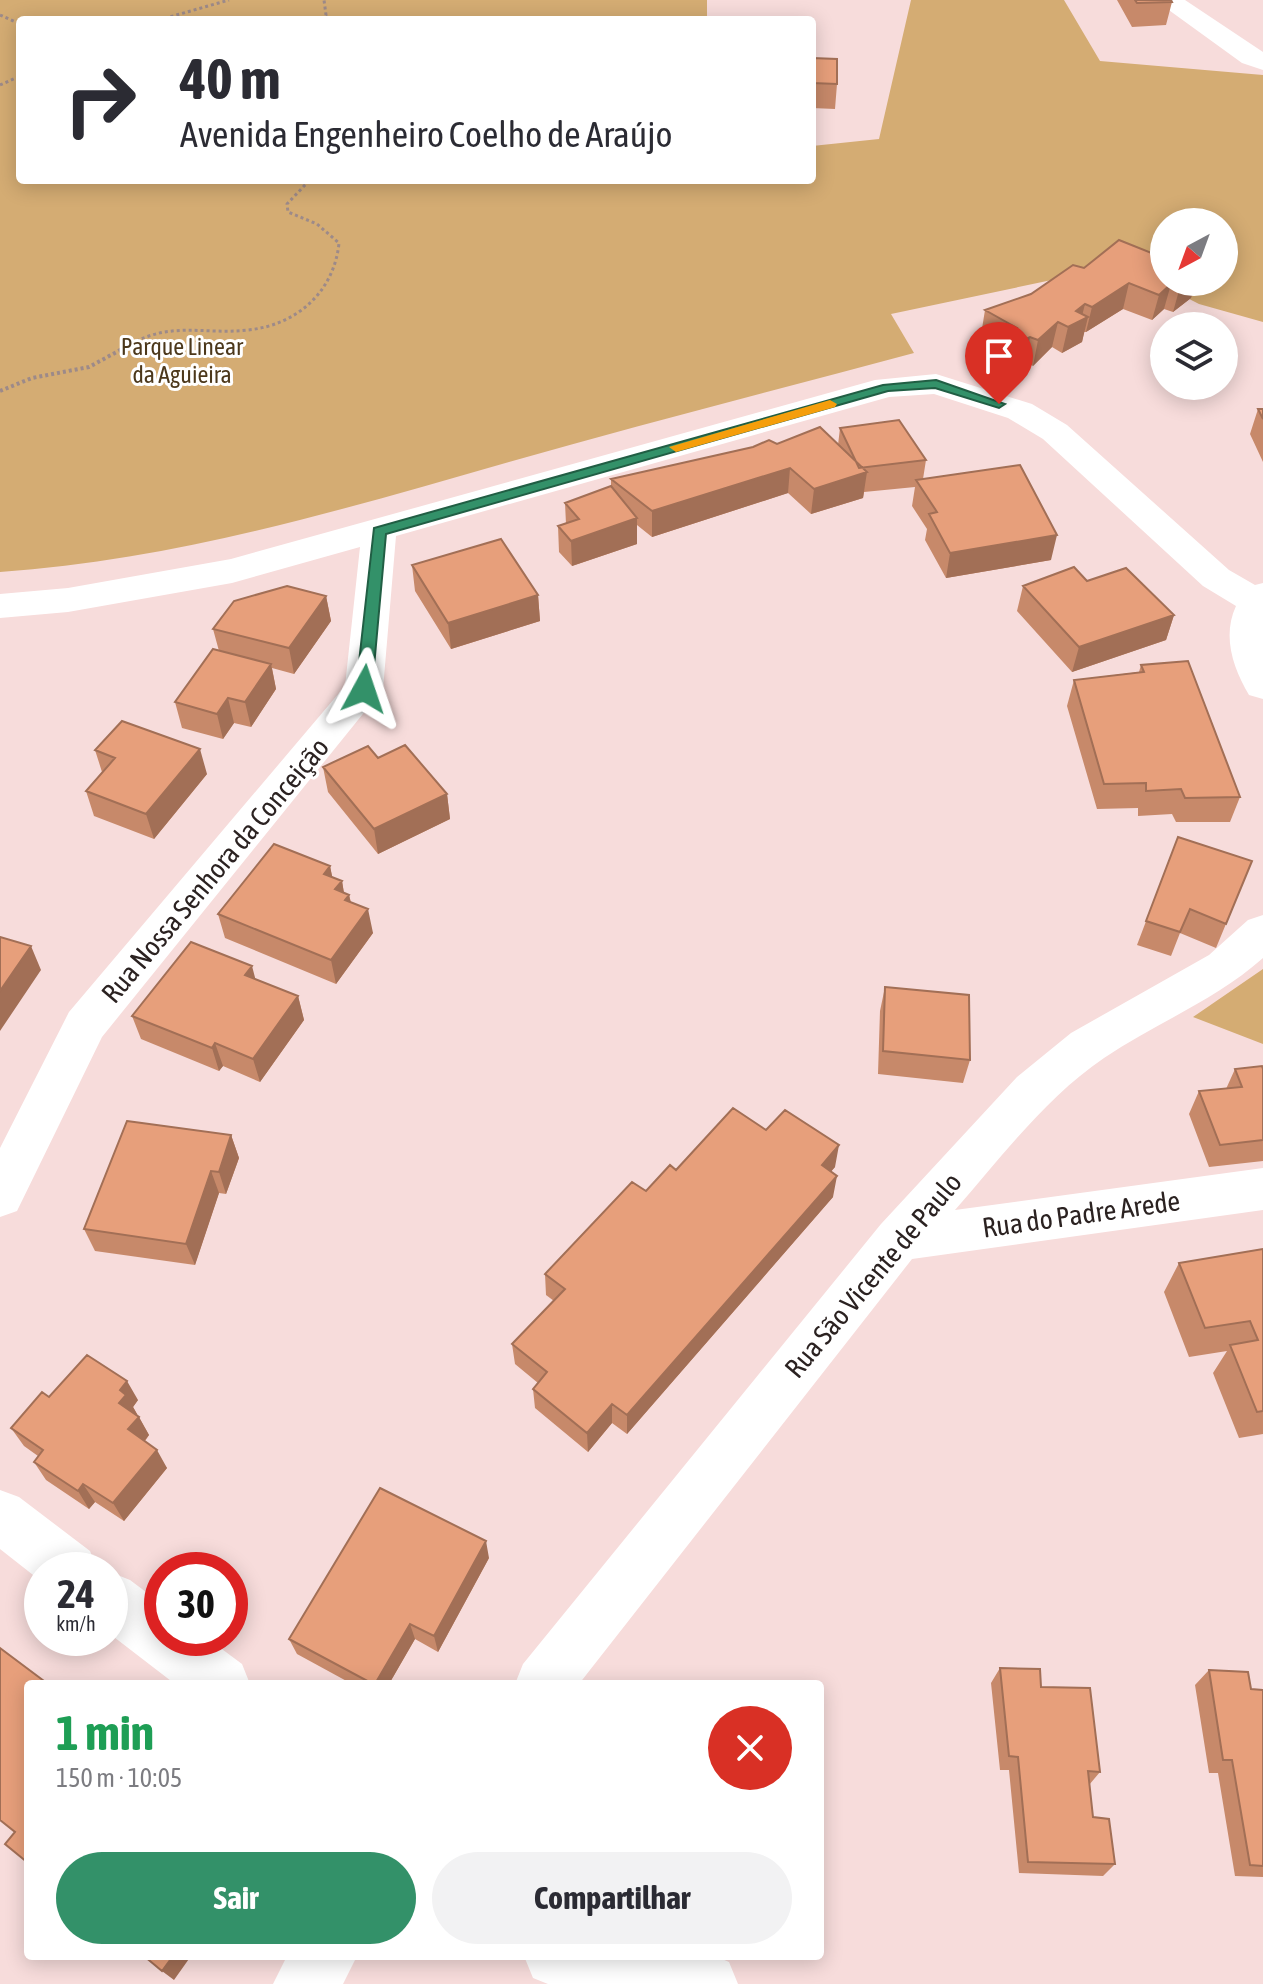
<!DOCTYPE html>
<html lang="pt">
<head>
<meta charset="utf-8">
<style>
	body { margin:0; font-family:"Asap Condensed",sans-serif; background:#f2f2f3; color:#2b2b33; height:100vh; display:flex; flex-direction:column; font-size:30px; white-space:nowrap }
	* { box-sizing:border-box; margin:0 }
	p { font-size:26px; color:#7c7c81 }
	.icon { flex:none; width:44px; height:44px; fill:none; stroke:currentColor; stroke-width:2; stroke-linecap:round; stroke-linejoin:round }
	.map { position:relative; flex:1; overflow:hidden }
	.panel { position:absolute; left:24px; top:1680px; width:800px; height:280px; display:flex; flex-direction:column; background:#fff; border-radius:8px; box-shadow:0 4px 20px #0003 }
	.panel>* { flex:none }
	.banner { position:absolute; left:16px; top:16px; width:800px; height:168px; border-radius:8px; box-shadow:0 4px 20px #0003; background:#fff; color:#2b2b33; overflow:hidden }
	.needle { width:52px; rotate:221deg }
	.controls { position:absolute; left:1150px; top:208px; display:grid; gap:16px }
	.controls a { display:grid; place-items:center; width:88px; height:88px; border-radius:50%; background:#fff; box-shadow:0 4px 20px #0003; font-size:40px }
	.speed { position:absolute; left:24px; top:1552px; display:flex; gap:16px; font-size:40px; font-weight:700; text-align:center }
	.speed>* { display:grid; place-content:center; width:104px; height:104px; border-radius:50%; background:#fff; box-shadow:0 4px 20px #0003; line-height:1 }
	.speed small { font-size:20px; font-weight:400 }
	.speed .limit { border:12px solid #d22; background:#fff; color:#111 }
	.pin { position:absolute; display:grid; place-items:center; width:68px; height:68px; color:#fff; margin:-82px -34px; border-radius:50% 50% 50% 0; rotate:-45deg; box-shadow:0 0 8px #0007 }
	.pin .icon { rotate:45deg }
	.me { position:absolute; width:88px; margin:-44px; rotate:5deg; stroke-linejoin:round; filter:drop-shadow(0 0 6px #0008) }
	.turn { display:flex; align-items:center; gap:28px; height:168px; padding:0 32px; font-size:36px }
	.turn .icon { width:104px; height:104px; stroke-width:2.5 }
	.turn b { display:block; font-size:56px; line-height:68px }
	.round { display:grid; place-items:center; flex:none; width:84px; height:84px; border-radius:42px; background:#f2f2f3 }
	.overview { display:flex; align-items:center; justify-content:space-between; height:136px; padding:0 32px }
	h1 { font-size:48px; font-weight:700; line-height:60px; color:#1e9e55 }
	.action { display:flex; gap:16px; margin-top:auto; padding:16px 32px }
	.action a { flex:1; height:92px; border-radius:48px; background:#339169; color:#fff; font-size:32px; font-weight:700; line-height:92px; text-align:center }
	.action a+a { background:#f2f2f3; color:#2b2b33 }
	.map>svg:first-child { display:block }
	.green { fill:#d4ac73; fill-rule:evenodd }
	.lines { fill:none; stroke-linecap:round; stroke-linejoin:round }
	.path-far1 { stroke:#9d8a89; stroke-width:3; stroke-dasharray:3 3; stroke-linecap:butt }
	.path { stroke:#9d8a89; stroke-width:4; stroke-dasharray:3 3; stroke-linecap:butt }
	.minor { fill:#fff; fill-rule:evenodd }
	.wall { fill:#c7896a }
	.shaded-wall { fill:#a26f56 }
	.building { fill:#e79f7b; stroke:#a26f56; stroke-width:2 }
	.route { fill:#339169; stroke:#215e44; stroke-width:2 }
	.slow { fill:#f59e0b }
	.labels { text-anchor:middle; stroke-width:6; stroke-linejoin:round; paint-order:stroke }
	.far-park-label { font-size:24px; fill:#4c381b; stroke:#fff }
	.street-label { font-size:28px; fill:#2b2221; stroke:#fff }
</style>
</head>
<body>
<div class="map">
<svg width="1263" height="1984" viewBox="0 0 1263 1984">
	<rect width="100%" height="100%" fill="#f7dcdb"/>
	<path class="green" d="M0,0H707V20H20V180H812V146L879,139L911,0H1064L1100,61L1263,75V322L1199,304L1123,265L891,314L914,353C779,389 643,424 509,462C341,510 175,560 0,572ZM1164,222H1224V282H1164Z
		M1263,969V1044L1193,1017Z"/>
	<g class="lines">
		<path class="path-far1" d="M0,15L20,24
			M159,20L229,0
			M322,20L326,15L324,0
			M0,85L20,76
			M131,344C172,321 205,335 248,330C297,325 334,292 339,243L317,224L288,212L287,204L306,184L305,180"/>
		<path class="path" d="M0,391L32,378L89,367L135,342"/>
		<path class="minor" d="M1155,0H1185L1263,52V70L1242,63Z
			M936,374L1032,404L1067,425L1229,570L1255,585L1263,583V699L1249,695C1233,668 1222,636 1236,606L1203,586L1043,439L1008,418L934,394L889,397L396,536L383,689L102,1037L17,1211L0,1217V1148L69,1012L345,686L360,547L232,583L68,612L0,618V594L68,588L231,559L875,380Z
			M1263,915V958C1216,1000 1156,1023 1104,1058C1045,1098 1001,1158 955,1210L1263,1168V1210L912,1259L579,1684H515L523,1664L881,1224L1017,1077L1071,1033L1209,955L1248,920Z
			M0,1490L19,1497L90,1551L98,1570H42V1582L0,1549Z
			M110,1572L130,1580L162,1604V1638H207L242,1664L250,1684H175L110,1634Z
			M287,1956H357L343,1984H273Z
			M524,1956H715L729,1962L738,1984H548L533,1978Z"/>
	</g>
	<path class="wall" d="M1117,0H1171L1172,2L1166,25L1132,27Z
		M812,58L837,84L835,109L812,108Z
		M1084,268L1164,282H1196L1191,298L1173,312L1164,309L1152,320L1123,309L1086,332H1084L1082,342L1062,353L1052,347L1033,366L1025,362L1021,364L1009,358L1010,352L981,335L985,310L1031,294Z
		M1258,409H1263V462L1250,434Z
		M840,428L926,460L923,479L1051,560L946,578L925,540L927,529L912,506L915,487L864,492L863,498L811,514L788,493L652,537L637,525V544L572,566L559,552L558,526L566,524L565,503L611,486V479L777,444L838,445Z
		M412,565L538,595L540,621L451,649L415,591Z
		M1087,581L1174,615L1166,640L1072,672L1017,611L1023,586Z
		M326,596L331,621L294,674L272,668L276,689L251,727L234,723L223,739L182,728L175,702L219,651L213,629Z
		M1141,665L1240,797L1230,822H1176L1172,814L1138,816V808L1097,809L1067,706L1074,680L1139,672Z
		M95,750L207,774L154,839L94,816L86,791L102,772Z
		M378,758L447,794L450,819L378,854L328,792L323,767Z
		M1178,837L1252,861L1216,948L1180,933L1171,956L1137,945Z
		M330,866L332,877L342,881L344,893L349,895L351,902L373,933L336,984L225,938L218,914Z
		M256,979L298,996L304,1020L260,1082L223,1066L219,1071L141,1039L132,1016Z
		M885,987L970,1060L963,1083L878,1074L880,1011Z
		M1235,1069H1263V1161L1209,1167L1189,1114L1199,1091L1226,1089Z
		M766,1130L835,1167L831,1171L833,1197L627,1434L612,1423L588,1452L535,1408L533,1389L538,1383L515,1364L512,1344L554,1301L546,1295L545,1274L646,1191L676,1170Z
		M231,1135L239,1158L226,1194L219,1193L195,1265L95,1251L84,1229Z
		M1263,1249V1434L1239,1438L1213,1373L1227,1351L1189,1357L1164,1292L1179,1263Z
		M49,1397L138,1400L133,1407L149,1435L145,1441L167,1468L124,1521L95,1502L89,1509L46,1480L34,1462L38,1456L24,1446L11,1428Z
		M489,1558L438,1652L415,1639L389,1684H352L297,1654L289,1639Z
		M1000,1668L1041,1687L1100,1772L1089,1785L1093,1817L1115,1864L1103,1876L1019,1873L1009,1770H1000L991,1683Z
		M1209,1670L1251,1689L1263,1690V1877L1235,1876L1218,1773H1209L1195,1685Z"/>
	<path class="shaded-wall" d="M1186,282H1196L1191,298L1173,312L1180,287Z
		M1129,283L1123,309L1086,332L1092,307Z
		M1171,284L1164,309L1152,320L1159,295Z
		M1085,304L1081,320L1088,317L1082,342L1062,353L1068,327L1076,311Z
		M1058,322L1052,347L1033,366L1038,340Z
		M1030,337L1025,362L1021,364L1026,339Z
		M790,468L788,493L652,537V511Z
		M867,472L863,498L811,514L814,489Z
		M637,518V544L572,566L571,541Z
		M1057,535L1051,560L946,578L950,553Z
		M538,595L540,621L451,649L448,623Z
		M326,596L331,621L294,674L289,648Z
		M1174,615L1166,640L1072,672L1079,647Z
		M271,664L276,689L251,727L245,702Z
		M228,698L234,723L223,739L217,714Z
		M200,749L207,774L154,839L146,814Z
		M447,794L450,819L378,854L374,829Z
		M330,866L335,890L324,874Z
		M342,881L345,900L349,895L354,919L335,889Z
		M368,909L373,933L336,984L331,960Z
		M31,946L41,970L0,1031V991Z
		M252,966L258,989L245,975Z
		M298,996L304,1020L260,1082L253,1059Z
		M215,1043L223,1066L219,1071L212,1048Z
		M231,1135L239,1158L226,1194L219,1172Z
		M839,1145L835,1167L818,1187L822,1165Z
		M211,1171L219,1193L195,1265L186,1244Z
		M837,1176L833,1197L627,1434V1415Z
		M127,1381L138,1400L133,1407L137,1414L130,1422L119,1403L120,1390Z
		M612,1404V1423L588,1452L587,1433Z
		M139,1417L149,1435L139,1448L128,1429Z
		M157,1450L167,1468L124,1521L113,1503Z
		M83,1484L95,1502L89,1509L78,1491Z
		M486,1541L489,1558L438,1652L434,1636Z
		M410,1624L415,1639L389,1684H375Z
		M173,1956H191L174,1980L162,1971Z"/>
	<path class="building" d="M1135,0H1171L1172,2L1137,3Z
		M812,58L837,59V84L812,83Z
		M1119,240L1164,258V282H1186L1180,287L1171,284L1159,295L1129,283L1092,307L1085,304L1076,311L1088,317L1068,327L1058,322L1038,340L1030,337L1026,339L1014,332L1017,328L985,310L1031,294L1073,265L1084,268Z
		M1258,409H1263V419Z
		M899,420L926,460L859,468L840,428Z
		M820,427L867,472L814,489L790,468L652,511L611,479L753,447L769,440L777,444Z
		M1020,465L1057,535L950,553L929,514L937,512L916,480Z
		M611,486L637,518L571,541L558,526L579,519L565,503Z
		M501,539L538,595L448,623L412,565Z
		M1074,567L1087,581L1126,568L1174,615L1079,647L1023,586Z
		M287,586L326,596L289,648L213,629L234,601Z
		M213,649L271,664L245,702L228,698L217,714L175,702Z
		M1188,661L1240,797L1185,798L1181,789L1146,791V783L1104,784L1074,680L1144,672L1141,665Z
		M122,721L200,749L146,814L86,791L115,758L95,750Z
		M405,745L447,794L374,829L323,767L368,746L378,758Z
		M1178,837L1252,861L1226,924L1190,909L1180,932L1146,921Z
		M274,844L330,866L324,874L342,881L335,889L349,895L345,900L368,909L331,960L218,914Z
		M0,937L31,946L0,991Z
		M191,942L252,966L245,975L298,996L253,1059L215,1043L212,1048L132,1016Z
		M885,987L969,995L970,1060L883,1051Z
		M1262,1066L1263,1069V1140L1220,1145L1199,1091L1242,1087L1235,1069Z
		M733,1108L766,1130L785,1110L839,1145L822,1165L837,1176L627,1415L612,1404L587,1433L533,1389L547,1372L512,1344L565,1289L545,1274L632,1182L646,1191L670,1165L676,1170Z
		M127,1121L231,1135L219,1172L211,1171L186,1244L84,1229Z
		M1263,1249V1411L1257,1412L1230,1345L1258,1340L1250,1321L1205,1328L1179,1263Z
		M87,1355L127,1381L120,1390L126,1395L119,1403L139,1417L128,1429L157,1450L113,1503L83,1484L78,1491L34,1462L43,1450L11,1428L42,1392L49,1397Z
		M380,1488L486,1541L434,1636L410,1624L375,1684H373L289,1639Z
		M0,1648L48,1684H28V1863L5,1844L15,1832L0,1820Z
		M1000,1668L1040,1669L1041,1687L1090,1688L1100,1772L1088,1771L1093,1817L1109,1819L1115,1864L1028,1862L1018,1757L1009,1756Z
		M1209,1670L1248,1672L1251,1689L1263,1690V1866L1250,1865L1232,1760H1223Z
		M144,1956H173L162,1971Z"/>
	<path class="route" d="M936,380L1005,404L999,408L935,388L888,391L386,534L372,689L364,695L356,689L374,528L883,385Z"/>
	<path class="slow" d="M830,400L837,404L835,407L676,452L669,447Z"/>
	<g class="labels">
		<g class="far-park-label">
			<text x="182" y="355">Parque Linear<tspan x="182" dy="28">da Aguieira</tspan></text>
		</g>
		<g class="street-label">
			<text transform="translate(215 870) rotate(-50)" y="10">Rua Nossa Senhora da Conceição</text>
			<text transform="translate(1081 1214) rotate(-8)" y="10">Rua do Padre Arede</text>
			<text transform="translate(873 1275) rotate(-50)" y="10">Rua São Vicente de Paulo</text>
		</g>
	</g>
</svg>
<div class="controls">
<a><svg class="needle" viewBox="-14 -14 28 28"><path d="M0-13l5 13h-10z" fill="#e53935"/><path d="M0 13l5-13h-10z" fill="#7c7c81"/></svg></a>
<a><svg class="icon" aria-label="layers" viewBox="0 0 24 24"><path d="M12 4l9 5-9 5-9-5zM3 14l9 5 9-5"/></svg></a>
</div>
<div class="speed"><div>24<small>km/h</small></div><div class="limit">30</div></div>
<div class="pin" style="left:999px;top:404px;background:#d93025"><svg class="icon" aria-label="arrive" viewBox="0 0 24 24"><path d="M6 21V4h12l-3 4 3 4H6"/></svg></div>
<svg class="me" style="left:364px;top:689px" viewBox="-20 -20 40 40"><path d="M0-17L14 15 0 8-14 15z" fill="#339169" stroke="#fff" stroke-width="4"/></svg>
<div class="banner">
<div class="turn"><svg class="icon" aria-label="right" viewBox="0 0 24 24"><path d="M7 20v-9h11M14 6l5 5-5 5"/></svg><div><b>40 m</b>Avenida Engenheiro Coelho de Araújo</div></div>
</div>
<section class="panel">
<div class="overview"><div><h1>1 min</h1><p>150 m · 10:05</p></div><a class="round" style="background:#d93025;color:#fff"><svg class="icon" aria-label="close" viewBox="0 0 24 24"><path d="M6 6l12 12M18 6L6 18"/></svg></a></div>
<div class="action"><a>Sair</a><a>Compartilhar</a></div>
</section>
</div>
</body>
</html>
